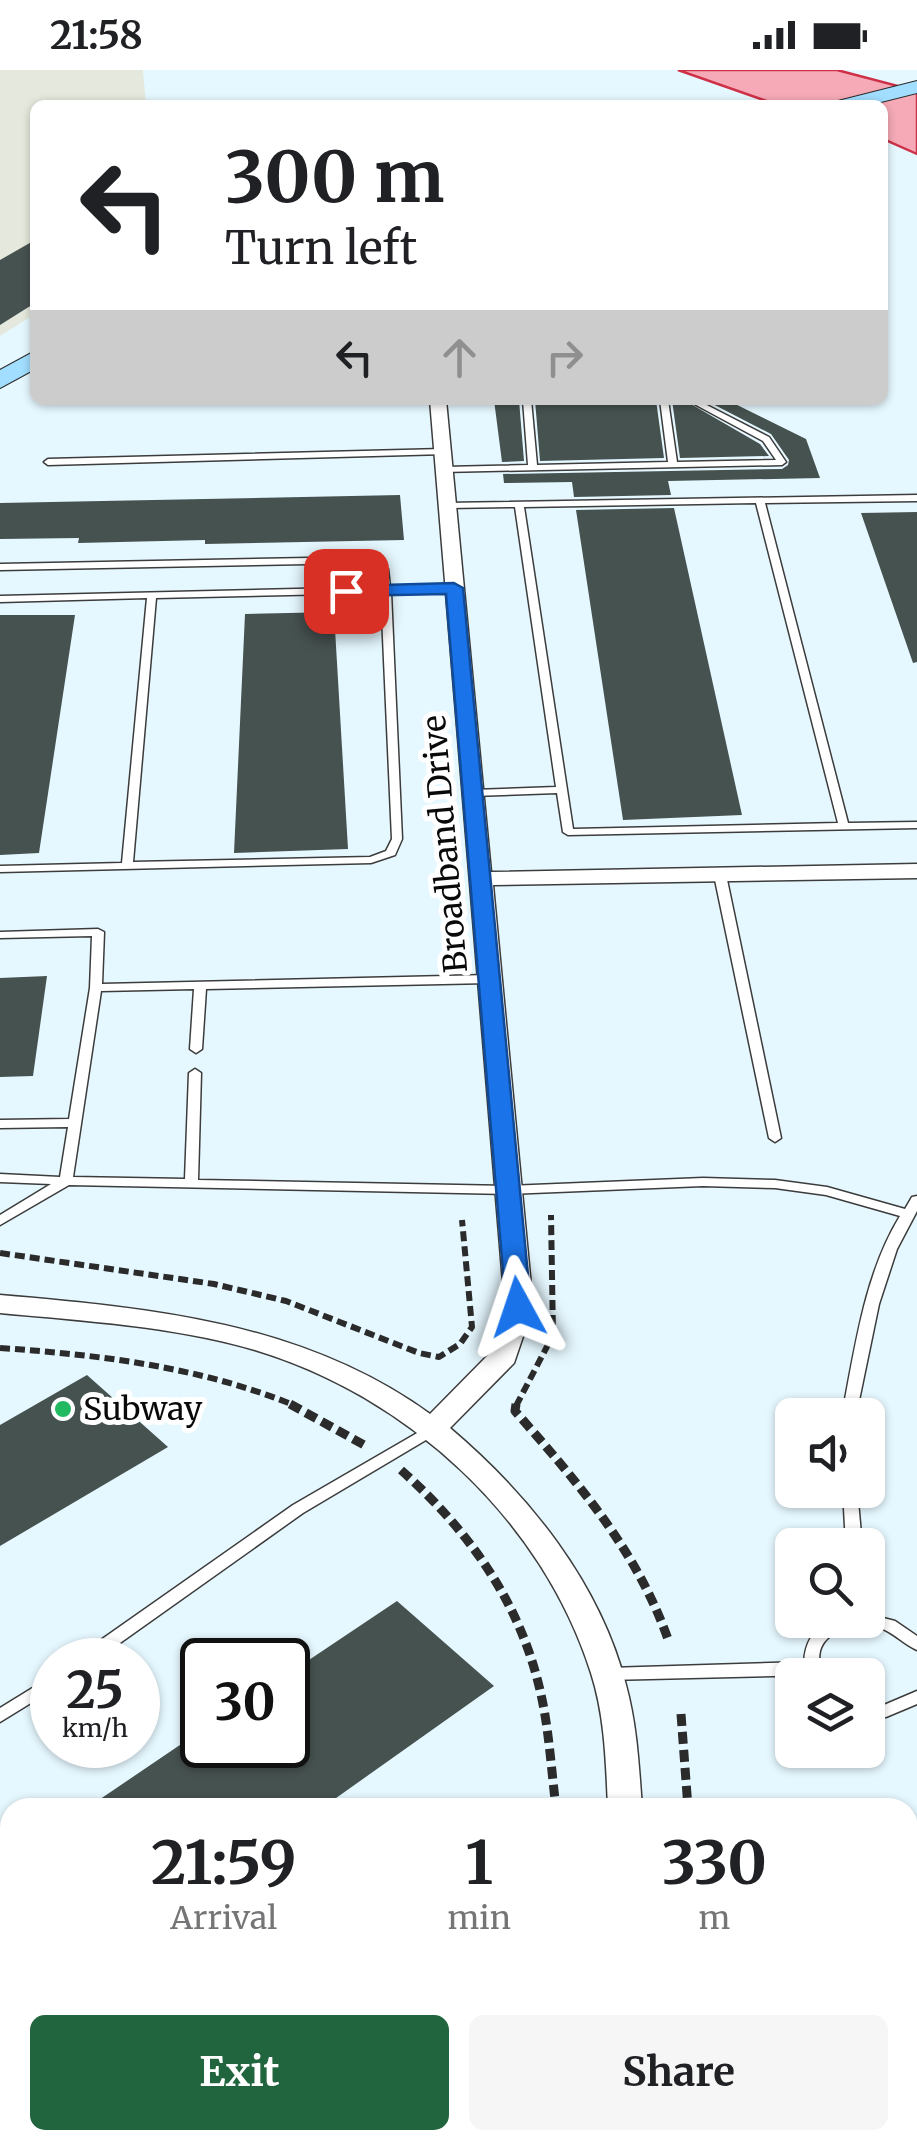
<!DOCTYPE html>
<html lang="en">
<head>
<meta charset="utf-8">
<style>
	body { margin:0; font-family:Merriweather,serif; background:#f6f6f6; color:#202124; height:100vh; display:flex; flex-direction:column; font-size:38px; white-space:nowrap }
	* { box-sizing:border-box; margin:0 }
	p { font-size:32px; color:#757577 }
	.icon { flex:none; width:55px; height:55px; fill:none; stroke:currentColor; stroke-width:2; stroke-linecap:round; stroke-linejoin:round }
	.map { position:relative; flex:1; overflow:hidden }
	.drawer { position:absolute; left:0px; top:1728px; width:918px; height:352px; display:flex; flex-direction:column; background:#fff; border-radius:30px 30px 0 0; box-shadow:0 2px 8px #0004 }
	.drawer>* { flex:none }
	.guide { position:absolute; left:30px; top:30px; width:858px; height:305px; border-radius:15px; box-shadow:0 2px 8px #0004; background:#fff; color:#202124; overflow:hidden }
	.fabs { position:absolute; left:775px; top:1328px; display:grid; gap:20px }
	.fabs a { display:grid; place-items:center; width:110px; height:110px; border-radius:15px; background:#fff; box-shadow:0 2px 8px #0004; font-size:50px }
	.speed { position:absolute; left:30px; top:1568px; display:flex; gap:20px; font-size:50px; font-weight:700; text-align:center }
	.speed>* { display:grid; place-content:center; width:130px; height:130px; border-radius:50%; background:#fff; box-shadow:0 2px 8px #0004; line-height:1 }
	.speed small { font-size:25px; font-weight:400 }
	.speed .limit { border:5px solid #111; border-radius:15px; background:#fff; color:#111 }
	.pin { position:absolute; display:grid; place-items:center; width:85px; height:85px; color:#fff; margin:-42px; border-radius:20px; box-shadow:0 5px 15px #0006 }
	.me { position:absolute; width:110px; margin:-55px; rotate:355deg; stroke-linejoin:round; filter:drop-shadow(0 0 8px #0008) }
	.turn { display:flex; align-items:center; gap:35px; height:210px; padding:0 30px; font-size:45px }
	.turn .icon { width:130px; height:130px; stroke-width:2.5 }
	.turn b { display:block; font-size:70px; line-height:85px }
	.lanes { display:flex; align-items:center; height:95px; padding:0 30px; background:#0003; justify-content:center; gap:50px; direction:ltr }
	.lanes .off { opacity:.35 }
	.eta { display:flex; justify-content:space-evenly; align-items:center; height:170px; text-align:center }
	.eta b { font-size:60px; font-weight:700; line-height:70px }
	.action { display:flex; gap:20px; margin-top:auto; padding:20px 30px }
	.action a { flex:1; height:115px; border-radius:15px; background:#21653f; color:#fff; font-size:40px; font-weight:700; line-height:115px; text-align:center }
	.action a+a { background:#f6f6f6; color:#202124 }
	.status { display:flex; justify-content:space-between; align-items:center; height:70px; padding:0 50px; background:#fff; direction:ltr }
	.status svg { height:28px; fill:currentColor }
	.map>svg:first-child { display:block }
	.industrial { fill:#e5e9dd }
	.water { fill:#f6aab7; stroke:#ce3147; stroke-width:2.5 }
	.building { fill:#465250 }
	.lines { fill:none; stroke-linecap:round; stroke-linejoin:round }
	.service-casing { stroke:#3c3c3c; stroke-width:3 }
	.minor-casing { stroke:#3c3c3c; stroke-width:3 }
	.secondary-casing { stroke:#2b2b2b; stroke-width:2 }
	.path-far1 { stroke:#2b2b2b; stroke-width:6; stroke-dasharray:10 5; stroke-linecap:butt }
	.path { stroke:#2b2b2b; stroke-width:9; stroke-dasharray:12 6; stroke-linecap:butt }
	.service { fill:#fff; fill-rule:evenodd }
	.minor { fill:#fff; fill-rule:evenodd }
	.secondary { fill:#a1deff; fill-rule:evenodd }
	.route { fill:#1a73e8; stroke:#114b97; stroke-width:2.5 }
	.poi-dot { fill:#22b961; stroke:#fff; stroke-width:4 }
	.labels { text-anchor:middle; stroke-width:10; stroke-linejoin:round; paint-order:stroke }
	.street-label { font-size:32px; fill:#090909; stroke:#fff }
	.poi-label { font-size:32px; fill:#090909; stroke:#fff; text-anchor:start }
</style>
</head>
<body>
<div class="status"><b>21:58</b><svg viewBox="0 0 49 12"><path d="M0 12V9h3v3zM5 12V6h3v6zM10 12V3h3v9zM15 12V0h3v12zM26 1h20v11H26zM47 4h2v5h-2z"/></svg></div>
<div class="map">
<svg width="917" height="2078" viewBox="0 0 917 2078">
	<rect width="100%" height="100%" fill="#e6f8ff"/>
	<path class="industrial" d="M0,0H143L146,35H35V244L0,266Z"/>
	<path class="water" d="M678,0H837L917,21V84L883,69L882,35H778Z"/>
	<path class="building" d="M35,170V233L0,255V190Z
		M494,330H519L524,391L502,392Z
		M535,330H656L664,388L540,391Z
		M672,330H684L760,374L769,386L680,388Z
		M705,330H727L806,369L820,408L668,411L671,425L574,427L572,412L504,413L503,404L782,399L788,395L789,390L771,364Z
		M400,425L404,470L205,474V470L78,473L79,468L0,469V433Z
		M674,438L742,745L623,750L576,440Z
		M917,442V592L913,593L861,443Z
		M334,542L348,779L234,783L245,544Z
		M0,545H75L39,783L0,785Z
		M47,906L33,1006L0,1007V908Z
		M87,1305L168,1377L0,1476V1355Z
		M397,1531L494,1616L322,1738H87L202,1660V1675H288V1604Z"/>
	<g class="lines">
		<defs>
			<path id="service" d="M523,330H531L537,395L668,392L660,330H668L677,392L776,390L763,371L687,330H697L769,367L786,392L782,395L442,402L441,400L445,397L528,395Z
				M443,379L447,382L446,384L48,395L44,392L48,389Z
				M917,425V431L765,433L848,753L917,752V758L568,765L563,762L557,723L473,726L468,723L473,720L556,717L515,437L448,438L445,437V433ZM756,433L838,753L573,759L524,437Z
				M363,487L388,499L390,517L454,515L459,518L454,521L391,522L402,769L395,785L371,793L0,802V796L122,793L147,528L0,532V526L381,517L380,502L361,493L0,500V494ZM381,523L392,769L386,781L370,787L133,792L156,528Z
				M720,802L726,805L781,1068L775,1072L769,1068L714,805Z
				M98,859L104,862L102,914L489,905L495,909L489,913L206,919L202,979L196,983L190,979L194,919L101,921L73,1107L185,1109L189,1003L195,999L201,1003L198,1110L508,1116L703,1108L775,1110L827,1117L905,1139L912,1127L917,1126V1141L897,1179L879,1234L856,1345H842C855,1279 864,1205 900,1146L826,1125L775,1118L703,1116L508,1124L69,1115L0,1155V1145L51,1114L0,1112V1104L60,1107L68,1057L0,1058V1050L69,1049L90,918L92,866L0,868V862Z
				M431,1355L436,1356L438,1360L436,1364L303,1443L96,1590H76L78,1586L293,1435Z
				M843,1420H857L862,1475H846Z
				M868,1544L895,1551L917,1566V1580C905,1575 895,1564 883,1559C863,1552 827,1557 820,1581C818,1589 820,1598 820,1605L608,1610L602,1608L600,1604L602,1600L608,1598L804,1592C807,1551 834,1550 868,1550Z
				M52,1606V1620L0,1652V1638Z
				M917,1621V1634L886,1647H868V1635H884Z"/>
			<path id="minor" d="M430,330H446L491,802L917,794V808L493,815L533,1237L514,1293L450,1358C529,1425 600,1513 626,1615C637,1655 639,1697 642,1738H608C606,1693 605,1646 591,1603C542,1449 408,1326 255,1280C172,1256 85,1251 0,1243V1225C151,1238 303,1252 430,1344L491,1282L505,1237Z
				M633,2070H671V2078H633Z"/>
			<path id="secondary" d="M917,11V23L869,35H835L838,31Z
				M35,281V299L0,318V300Z"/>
		</defs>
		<use href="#service" class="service-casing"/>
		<use href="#minor" class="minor-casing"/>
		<use href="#secondary" class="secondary-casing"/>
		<path class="path-far1" d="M0,1183L214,1214L286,1231L419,1283L439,1287L460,1274L472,1257L462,1150
			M0,1278C101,1285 201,1297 296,1336
			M516,1336L553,1265L551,1145"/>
		<path class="path" d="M290,1334L366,1376
			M516,1334L515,1341C578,1413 637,1480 669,1572
			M401,1400C467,1459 518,1529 539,1616C549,1656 551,1698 556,1738
			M681,1644L688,1738
			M600,2070L601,2078
			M708,2070L709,2078"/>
		<use href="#service" class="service"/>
		<use href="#minor" class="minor"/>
		<use href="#secondary" class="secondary"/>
	</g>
	<path class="route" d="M454,513L463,518L531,1237L518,1245L506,1237L446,524L346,526L338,521L346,516Z"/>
	<circle class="poi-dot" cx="63" cy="1339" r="10"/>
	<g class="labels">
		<g class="street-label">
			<text transform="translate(445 774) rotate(-95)" y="11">Broadband Drive</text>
		</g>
		<g class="poi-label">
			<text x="83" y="1350">Subway</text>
		</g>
	</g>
</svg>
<div class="fabs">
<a><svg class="icon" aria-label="sound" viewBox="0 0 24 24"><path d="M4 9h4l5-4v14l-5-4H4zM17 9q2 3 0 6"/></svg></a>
<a><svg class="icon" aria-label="search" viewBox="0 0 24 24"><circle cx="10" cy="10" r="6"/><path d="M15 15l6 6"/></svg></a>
<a><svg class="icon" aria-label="layers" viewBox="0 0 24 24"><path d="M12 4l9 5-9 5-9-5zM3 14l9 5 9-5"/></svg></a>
</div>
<div class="speed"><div>25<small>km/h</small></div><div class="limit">30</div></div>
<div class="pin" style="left:346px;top:521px;background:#d93025"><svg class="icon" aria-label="arrive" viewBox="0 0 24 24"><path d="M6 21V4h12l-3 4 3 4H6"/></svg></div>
<svg class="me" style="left:518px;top:1237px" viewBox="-20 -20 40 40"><path d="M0-17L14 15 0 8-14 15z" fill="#1a73e8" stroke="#fff" stroke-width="4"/></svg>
<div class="guide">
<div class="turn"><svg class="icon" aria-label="left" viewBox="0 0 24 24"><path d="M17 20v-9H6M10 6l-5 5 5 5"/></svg><div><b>300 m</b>Turn left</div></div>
<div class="lanes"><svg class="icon" aria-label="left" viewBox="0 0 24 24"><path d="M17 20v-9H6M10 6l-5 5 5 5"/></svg><svg class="icon off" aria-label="ahead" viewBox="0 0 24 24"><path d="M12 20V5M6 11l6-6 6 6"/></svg><svg class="icon off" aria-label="right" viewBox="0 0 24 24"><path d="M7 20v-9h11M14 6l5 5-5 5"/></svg></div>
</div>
<section class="drawer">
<div class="eta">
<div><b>21:59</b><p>Arrival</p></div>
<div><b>1</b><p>min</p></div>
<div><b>330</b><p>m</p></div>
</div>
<div class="action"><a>Exit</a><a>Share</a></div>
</section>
</div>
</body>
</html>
